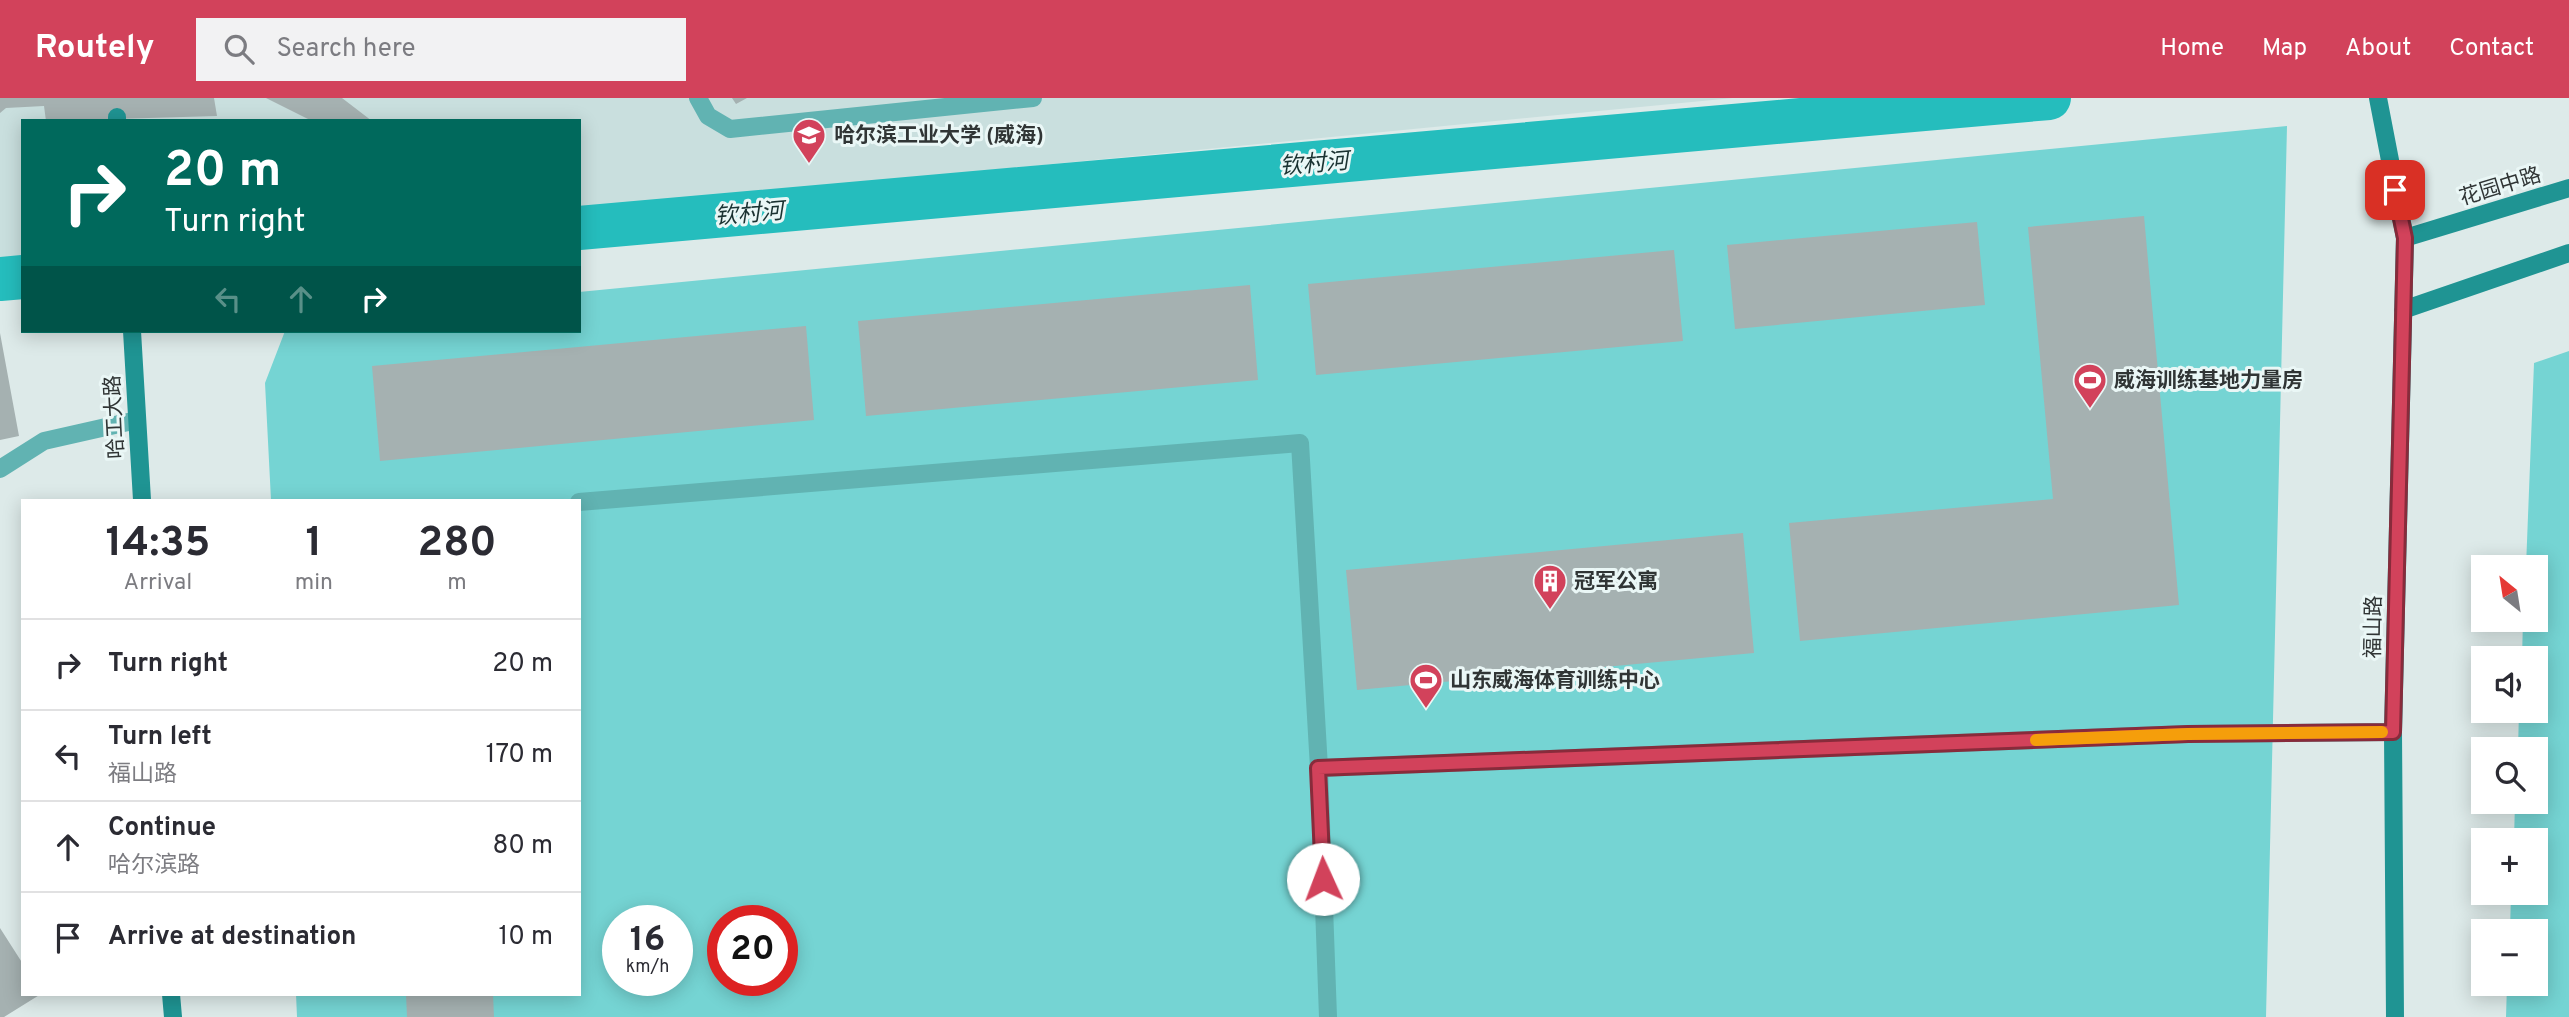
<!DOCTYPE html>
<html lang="en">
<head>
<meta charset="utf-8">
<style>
	body { margin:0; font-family:Overpass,"Noto Sans SC",sans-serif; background:#f2f2f3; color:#2b2b33; height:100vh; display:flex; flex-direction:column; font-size:26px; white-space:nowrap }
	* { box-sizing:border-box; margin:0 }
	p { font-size:23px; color:#7c7c81 }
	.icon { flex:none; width:38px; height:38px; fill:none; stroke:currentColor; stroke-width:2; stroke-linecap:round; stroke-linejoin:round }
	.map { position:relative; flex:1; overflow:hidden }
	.side { position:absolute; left:21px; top:401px; width:560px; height:497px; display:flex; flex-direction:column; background:#fff; border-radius:0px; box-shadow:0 4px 18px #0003 }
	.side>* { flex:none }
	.guide { position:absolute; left:21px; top:21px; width:560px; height:214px; border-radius:0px; box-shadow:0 4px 18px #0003; background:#00695c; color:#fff; overflow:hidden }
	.needle { width:46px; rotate:330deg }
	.tools { position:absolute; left:2471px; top:457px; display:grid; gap:14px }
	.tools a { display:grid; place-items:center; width:77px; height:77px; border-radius:0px; background:#fff; box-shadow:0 4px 18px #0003; font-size:35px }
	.speed { position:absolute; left:602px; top:807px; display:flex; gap:14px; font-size:35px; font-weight:700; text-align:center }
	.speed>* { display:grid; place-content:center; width:91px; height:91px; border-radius:50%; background:#fff; box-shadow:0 4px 18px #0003; line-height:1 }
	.speed small { font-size:18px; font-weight:400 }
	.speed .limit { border:10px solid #d22; background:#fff; color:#111 }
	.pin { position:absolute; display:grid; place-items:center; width:60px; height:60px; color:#fff; margin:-30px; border-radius:14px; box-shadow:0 4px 10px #0006 }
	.me { position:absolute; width:77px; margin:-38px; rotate:358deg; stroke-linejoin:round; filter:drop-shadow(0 0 5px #0008) }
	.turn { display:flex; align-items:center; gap:24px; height:147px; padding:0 28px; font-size:32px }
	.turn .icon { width:91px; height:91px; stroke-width:2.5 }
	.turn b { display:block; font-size:49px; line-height:60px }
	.lanes { display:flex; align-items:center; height:66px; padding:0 28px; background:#0003; justify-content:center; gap:35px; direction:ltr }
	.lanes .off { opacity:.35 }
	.eta { display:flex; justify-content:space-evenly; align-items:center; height:119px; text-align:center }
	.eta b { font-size:42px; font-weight:700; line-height:49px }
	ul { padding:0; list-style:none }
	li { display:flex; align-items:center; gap:21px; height:91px; padding:0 28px; border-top:2px solid #e1e1e2 }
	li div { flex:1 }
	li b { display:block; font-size:26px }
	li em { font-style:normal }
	header { display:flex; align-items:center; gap:42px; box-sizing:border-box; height:98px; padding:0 35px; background:#d2425b; color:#fff }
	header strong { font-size:33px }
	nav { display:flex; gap:38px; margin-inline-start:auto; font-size:24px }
	.search { width:490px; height:63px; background:#f2f2f3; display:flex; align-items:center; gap:18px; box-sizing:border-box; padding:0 24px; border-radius:0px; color:#7c7c81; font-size:26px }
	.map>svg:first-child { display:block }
	.built { fill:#c9dfde }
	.green { fill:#75d4d3; fill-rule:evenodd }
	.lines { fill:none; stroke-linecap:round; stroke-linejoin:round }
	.canal { stroke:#25bdbd; stroke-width:44 }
	.building { fill:#a5b1b1 }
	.lane { stroke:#61b3b2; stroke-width:18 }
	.street { stroke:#61b3b2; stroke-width:18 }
	.secondary { stroke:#1f9493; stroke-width:18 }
	.route-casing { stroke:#882b3b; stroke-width:18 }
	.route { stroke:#d2425b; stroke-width:12 }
	.slow { stroke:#f59e0b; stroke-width:12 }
	.labels { text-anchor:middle; stroke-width:6; stroke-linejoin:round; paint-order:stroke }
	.poi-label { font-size:21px; font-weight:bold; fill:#303535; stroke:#eaf7f6; text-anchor:start }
	.street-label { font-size:21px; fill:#303535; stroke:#eaf7f6 }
	.water-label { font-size:23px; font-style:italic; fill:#1a3231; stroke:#eaf7f6 }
</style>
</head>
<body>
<header>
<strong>Routely</strong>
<div class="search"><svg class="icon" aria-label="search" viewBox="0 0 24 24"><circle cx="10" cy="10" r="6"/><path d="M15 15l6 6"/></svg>Search here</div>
<nav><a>Home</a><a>Map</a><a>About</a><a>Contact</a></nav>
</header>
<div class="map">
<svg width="2569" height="919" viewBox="0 0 2569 919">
	<rect width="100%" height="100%" fill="#ddeae9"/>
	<path class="built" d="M0,0H1733L579,112V23H23V161L0,163Z"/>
	<path class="green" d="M2287,28L2266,919H297L296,896H579V402H271L265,285L285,233H579V194ZM618,822H677V882H618ZM723,822H782V882H723Z
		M2569,253V919H2506L2507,886H2536V833H2510L2511,795L2536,794V742H2514L2515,704H2536V651H2518L2519,613L2536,612V560H2522L2523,522H2536V469H2526L2534,265Z"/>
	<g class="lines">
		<path class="canal" d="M579,130L2049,0
			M0,181L23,179"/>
	</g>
	<path class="building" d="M0,0H214L217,18L46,23L44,8L6,10L0,15Z
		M266,0H342L372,23H312Z
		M732,0H747L736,6Z
		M2144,118L2179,507L1800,543L1789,425L2053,401L2028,129Z
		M1977,124L1985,207L1735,231L1727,147Z
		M1674,152L1683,243L1316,277L1308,186Z
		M1250,187L1258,282L866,318L858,223Z
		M806,228L814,322L380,363L372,268Z
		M0,235L19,338L0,342Z
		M1743,435L1754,555L1357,592L1346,472Z
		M0,830L23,866V896H41L4,919H0Z
		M406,896H493L494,919H407Z"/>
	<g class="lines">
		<path class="lane" d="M698,0L708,18L730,31L1033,0
			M579,404L1300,345L1319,670L1328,919
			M1319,670L2188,636L2393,634"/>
		<path class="street" d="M0,371L44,343L137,322"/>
		<path class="secondary" d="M2378,0L2405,140L2393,634L2395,919
			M117,19V23
			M2405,140L2569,90
			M2403,212L2569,155
			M132,233L142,402
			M171,896L173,919"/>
	</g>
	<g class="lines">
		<defs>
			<path id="route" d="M1323,781L1318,670L2188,636L2393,634L2405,140L2395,92"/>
		</defs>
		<use href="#route" class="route-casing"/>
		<use href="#route" class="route"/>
		<path class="slow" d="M2036,642L2188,636L2382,634"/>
	</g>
	<defs>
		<symbol id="university-pin" viewBox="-11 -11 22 30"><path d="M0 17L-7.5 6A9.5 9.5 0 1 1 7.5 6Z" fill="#d2425b" stroke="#eaf7f6"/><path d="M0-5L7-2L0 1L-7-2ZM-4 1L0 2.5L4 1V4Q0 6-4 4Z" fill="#fff"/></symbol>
		<symbol id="stadium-pin" viewBox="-11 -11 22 30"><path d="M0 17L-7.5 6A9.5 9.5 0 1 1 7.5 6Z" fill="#d2425b" stroke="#eaf7f6"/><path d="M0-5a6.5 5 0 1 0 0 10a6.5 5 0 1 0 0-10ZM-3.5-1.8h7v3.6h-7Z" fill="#fff"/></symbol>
		<symbol id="building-pin" viewBox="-11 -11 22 30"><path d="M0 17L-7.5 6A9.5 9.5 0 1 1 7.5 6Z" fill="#d2425b" stroke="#eaf7f6"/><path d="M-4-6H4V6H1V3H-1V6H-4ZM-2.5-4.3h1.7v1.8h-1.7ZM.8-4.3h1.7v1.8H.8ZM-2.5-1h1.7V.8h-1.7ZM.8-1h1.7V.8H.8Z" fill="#fff"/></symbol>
	</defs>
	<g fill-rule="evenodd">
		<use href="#university-pin" x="790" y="18" width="38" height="52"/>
		<use href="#stadium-pin" x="2071" y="263" width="38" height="52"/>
		<use href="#building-pin" x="1531" y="464" width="38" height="52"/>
		<use href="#stadium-pin" x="1407" y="563" width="38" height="52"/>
	</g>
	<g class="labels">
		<g class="poi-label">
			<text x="834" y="44">哈尔滨工业大学 (威海)</text>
			<text x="2114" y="289">威海训练基地力量房</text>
			<text x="1574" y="490">冠军公寓</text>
			<text x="1450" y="589">山东威海体育训练中心</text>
		</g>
		<g class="street-label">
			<text transform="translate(2500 88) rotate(-17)" y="7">花园中路</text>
			<text transform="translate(114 319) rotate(-93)" y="7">哈工大路</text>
			<text transform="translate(2373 529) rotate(-89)" y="7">福山路</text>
		</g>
		<g class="water-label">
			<text transform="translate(1314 65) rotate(-5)" y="8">钦村河</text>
			<text transform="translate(749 115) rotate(-5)" y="8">钦村河</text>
		</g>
	</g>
</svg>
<div class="tools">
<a><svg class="needle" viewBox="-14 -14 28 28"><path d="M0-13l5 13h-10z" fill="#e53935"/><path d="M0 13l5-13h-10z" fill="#7c7c81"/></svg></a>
<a><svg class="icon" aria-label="sound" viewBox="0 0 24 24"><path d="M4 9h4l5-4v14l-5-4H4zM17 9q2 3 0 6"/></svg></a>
<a><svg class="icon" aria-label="search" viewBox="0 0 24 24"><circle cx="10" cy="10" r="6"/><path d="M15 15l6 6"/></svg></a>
<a>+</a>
<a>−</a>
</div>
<div class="speed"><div>16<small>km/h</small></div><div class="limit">20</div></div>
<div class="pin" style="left:2395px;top:92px;background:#d93025"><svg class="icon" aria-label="arrive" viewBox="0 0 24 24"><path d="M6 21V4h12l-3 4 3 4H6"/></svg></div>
<svg class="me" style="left:1323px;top:781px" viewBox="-20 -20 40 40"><circle r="19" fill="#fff"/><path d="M0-13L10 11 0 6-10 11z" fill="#d2425b"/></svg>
<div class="guide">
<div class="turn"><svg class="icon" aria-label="right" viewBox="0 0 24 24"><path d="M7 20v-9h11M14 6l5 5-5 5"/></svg><div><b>20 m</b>Turn right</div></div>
<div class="lanes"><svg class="icon off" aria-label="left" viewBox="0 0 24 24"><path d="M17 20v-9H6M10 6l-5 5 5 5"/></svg><svg class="icon off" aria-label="ahead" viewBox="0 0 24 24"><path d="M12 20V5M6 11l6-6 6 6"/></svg><svg class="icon" aria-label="right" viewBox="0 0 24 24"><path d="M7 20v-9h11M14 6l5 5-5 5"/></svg></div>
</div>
<section class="side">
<div class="eta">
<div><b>14:35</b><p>Arrival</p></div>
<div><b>1</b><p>min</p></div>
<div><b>280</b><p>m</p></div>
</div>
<ul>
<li><svg class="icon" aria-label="right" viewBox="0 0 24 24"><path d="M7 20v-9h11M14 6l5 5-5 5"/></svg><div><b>Turn right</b></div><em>20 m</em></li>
<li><svg class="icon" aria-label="left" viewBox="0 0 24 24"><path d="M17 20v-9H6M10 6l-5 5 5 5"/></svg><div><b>Turn left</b><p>福山路</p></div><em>170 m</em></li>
<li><svg class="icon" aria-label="ahead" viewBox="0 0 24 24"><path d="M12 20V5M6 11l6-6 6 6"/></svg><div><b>Continue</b><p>哈尔滨路</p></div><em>80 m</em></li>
<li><svg class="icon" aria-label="arrive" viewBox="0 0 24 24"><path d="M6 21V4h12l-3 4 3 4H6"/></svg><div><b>Arrive at destination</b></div><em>10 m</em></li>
</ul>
</section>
</div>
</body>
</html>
